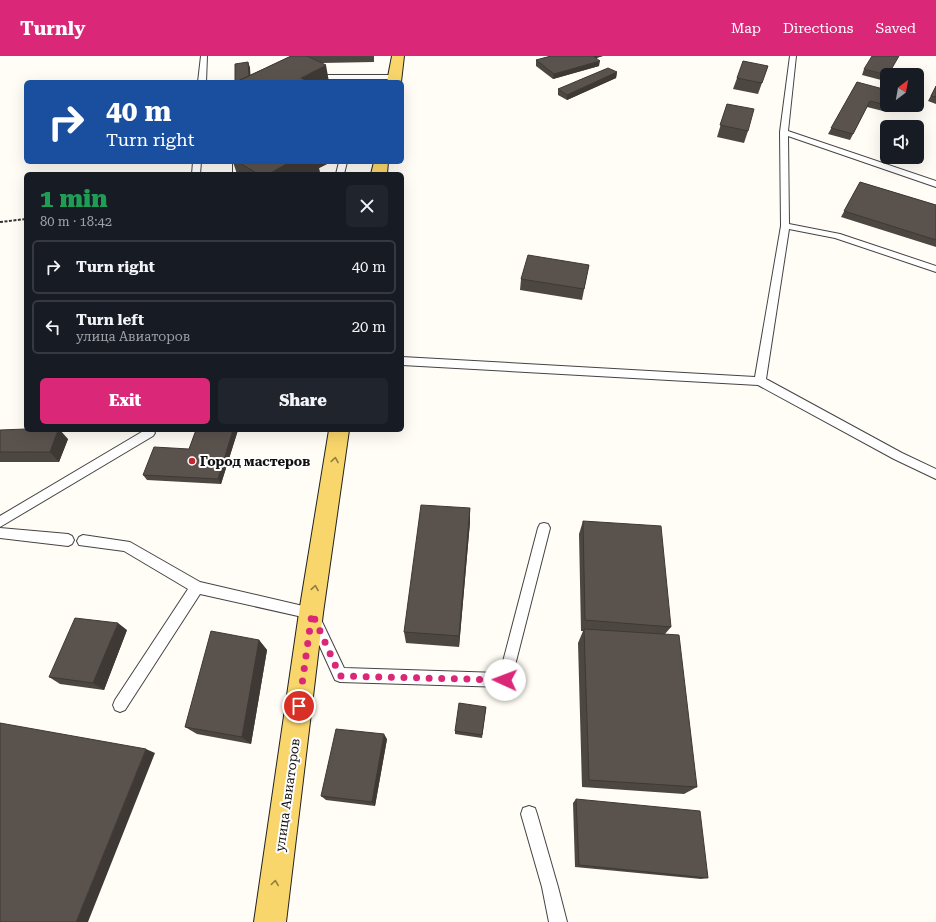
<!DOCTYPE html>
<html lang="en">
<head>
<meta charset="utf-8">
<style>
	body { margin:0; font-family:"Roboto Serif",serif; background:#20242c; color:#f1f3f6; height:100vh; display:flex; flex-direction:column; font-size:15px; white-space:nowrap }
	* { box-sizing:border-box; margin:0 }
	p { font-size:13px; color:#9ea1a6 }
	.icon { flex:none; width:22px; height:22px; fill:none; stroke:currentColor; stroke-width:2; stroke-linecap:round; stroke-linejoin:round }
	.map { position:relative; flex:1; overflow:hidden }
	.details { position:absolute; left:24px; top:116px; width:380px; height:260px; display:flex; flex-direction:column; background:#171b24; border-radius:6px; box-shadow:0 4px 16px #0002 }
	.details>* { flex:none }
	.top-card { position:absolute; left:24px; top:24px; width:380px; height:84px; border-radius:6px; box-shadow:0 4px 16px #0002; background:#1a4fa0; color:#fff; overflow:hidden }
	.needle { width:26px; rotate:31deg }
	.controls { position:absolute; left:880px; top:12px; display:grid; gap:8px }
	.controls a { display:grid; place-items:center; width:44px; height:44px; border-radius:6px; background:#171b24; box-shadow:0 4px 16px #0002; font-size:20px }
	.pin { position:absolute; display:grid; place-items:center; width:34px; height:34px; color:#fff; margin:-17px; border:2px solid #fff; border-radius:50%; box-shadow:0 1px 4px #0007 }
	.me { position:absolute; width:44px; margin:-22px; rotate:272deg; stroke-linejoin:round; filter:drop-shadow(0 0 3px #0008) }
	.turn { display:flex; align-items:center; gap:14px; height:84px; padding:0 16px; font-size:18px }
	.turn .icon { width:52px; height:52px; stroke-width:2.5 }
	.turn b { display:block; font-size:28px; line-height:34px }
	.round { display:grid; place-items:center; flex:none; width:42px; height:42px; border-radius:6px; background:#20242c }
	.headline { display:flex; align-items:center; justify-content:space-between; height:68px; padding:0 16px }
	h1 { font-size:24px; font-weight:800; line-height:30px; color:#1e9e55 }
	.cta { display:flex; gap:8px; margin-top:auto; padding:8px 16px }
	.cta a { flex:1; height:46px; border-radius:6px; background:#db2777; color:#fff; font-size:16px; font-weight:800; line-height:46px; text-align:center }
	.cta a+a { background:#20242c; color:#f1f3f6 }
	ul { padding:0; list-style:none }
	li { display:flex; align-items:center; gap:12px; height:54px; margin:0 8px 6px; padding:0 8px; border:2px solid #363941; border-radius:6px }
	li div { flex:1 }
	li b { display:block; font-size:15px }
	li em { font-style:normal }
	header { display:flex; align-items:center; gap:24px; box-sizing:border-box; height:56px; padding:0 20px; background:#db2777; color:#fff }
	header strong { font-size:19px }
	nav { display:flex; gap:22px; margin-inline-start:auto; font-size:14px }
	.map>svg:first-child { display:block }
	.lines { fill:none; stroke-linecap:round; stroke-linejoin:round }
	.service-casing { stroke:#444; stroke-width:2 }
	.primary-casing { stroke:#222; stroke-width:2 }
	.path { stroke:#333; stroke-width:2; stroke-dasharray:3 1.5; stroke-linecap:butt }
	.service { fill:#fff; fill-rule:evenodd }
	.primary { fill:#f9d66b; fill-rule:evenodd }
	.wall { fill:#4d4742 }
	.shaded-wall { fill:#3f3936 }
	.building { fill:#5a524d; stroke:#3f3936 }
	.oneway { stroke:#917d42 }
	.route { stroke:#db2777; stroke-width:7; stroke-dasharray:0 12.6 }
	.poi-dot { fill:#c4262e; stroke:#fff; stroke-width:1.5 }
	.labels { text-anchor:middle; stroke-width:4; stroke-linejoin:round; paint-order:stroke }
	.poi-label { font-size:13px; font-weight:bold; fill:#111; stroke:#fff; text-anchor:start }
	.street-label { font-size:13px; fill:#111; stroke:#fff }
</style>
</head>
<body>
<header>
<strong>Turnly</strong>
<nav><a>Map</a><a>Directions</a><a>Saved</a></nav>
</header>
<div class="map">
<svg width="936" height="866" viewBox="0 0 936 866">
	<rect width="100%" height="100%" fill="#fffdf5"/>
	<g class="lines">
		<defs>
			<path id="service" d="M201,0H207L206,26H198Z
				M790,0H796L788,75L936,125V131L788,80L789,168L840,178L936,210V216L835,182L789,173L766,323L902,397L936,413V423L894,403L758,329L402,309V301L755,321L781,170L780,76Z
				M309,19H395L399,21L395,23H312L308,21Z
				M193,106H201L200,118H192Z
				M233,106H241V118H233Z
				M339,106H347L344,118H336Z
				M145,374H153L155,377L153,380L0,471V460Z
				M544,467L548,468L550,472L510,629L505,631L340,626L335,624L307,562L200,538L125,654L120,656L115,654L113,649L115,644L188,533L124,495L79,489L77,485L79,481L83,479L130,486L200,526L316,553L344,612L500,617L538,472L540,468Z
				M0,472L68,478L72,480L74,484L72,488L68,490L0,482Z
				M529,750L535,752L537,758L558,831L567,866H549L542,831L521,758L523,752Z"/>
			<path id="primary" d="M392,0H404L401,26H387Z
				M374,106H388L387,118H371Z
				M329,374H349L323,557L286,866H254L299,557Z"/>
		</defs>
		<use href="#service" class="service-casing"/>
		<use href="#primary" class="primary-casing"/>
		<path class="path" d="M0,166L26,163"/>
		<use href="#service" class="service"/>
		<use href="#primary" class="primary"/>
	</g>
	<path class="wall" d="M291,0H374V6L322,7L235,26L248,6L250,12V19Z
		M551,0H603L596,2L599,10L553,23L536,10V4Z
		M768,10L758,38L733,33L737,22Z
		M864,13L888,19H887V21L885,25L862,19Z
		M617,16L616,22L567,44L558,39V33Z
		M857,26L887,48L883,55L867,51L850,84L828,78Z
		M936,30V48L928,45Z
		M727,48L748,75L744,87L717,81Z
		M233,106H326L327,108L319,112L320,118H237Z
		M860,126L936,149V191L841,161Z
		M589,209L582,244L520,234L521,223Z
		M0,374L68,383L59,406H0Z
		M196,374H238L221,428L147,424L143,419L189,393Z
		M470,452V466L459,591L406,587L404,576Z
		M583,465L671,571L665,578L697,731L684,738L582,731L578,587L583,575H581L579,478Z
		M127,574L104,634L60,628L49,621Z
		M259,584L267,594L251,688L197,678L185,671Z
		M486,651L482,682L455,678V675Z
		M387,683L375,750L326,744L321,740Z
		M576,743L708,822L701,823L575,811L573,747Z"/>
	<path class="shaded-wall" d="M590,0H603L590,4Z
		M600,5L599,10L553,23L554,18Z
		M248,6L250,12L251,26H249Z
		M326,9L329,26H302L301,22Z
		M617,16L616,22L567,44V39Z
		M290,106H326L327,108L319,112L320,118H269Z
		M58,374H60L68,383L59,406L50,396Z
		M233,374H238L221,428L218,423Z
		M470,452V466L459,591V580Z
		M118,567L127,574L104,634L93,627Z
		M259,584L267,594L251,688L242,681Z
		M384,678L387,683L375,750L372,746Z
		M146,693L155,697L88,866H76Z"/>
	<path class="building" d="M291,0H307L326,9L301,22L310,26H236Z
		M551,0H593L600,5L554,18L536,4Z
		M872,0H899L888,19L864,13Z
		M743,5L768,10L762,27L737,22Z
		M248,6L249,20L236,26H235V8Z
		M608,12L617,16L567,39L558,33Z
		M857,26L887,34V48L886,49L870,45L853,78L831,72Z
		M936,30V41L931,40Z
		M727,48L754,53L748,75L720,69Z
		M238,106H290L269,118H258Z
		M860,126L936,149V184L844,155Z
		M528,199L589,209L584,233L521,223Z
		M26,373V374H58L50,396H0V374Z
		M196,374H233L218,423L143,419L154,391L189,393Z
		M421,449L470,452L459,580L404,576Z
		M583,465L661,470L671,571L585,564Z
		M75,562L118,567L93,627L49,621Z
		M584,573L679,579L697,731L589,724Z
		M211,575L259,584L242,681L185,671Z
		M459,647L486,651L482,679L455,675Z
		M0,667L146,693L76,866H0Z
		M336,673L384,678L372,746L321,740Z
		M576,743L700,755L708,822L579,809Z"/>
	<defs><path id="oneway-chevron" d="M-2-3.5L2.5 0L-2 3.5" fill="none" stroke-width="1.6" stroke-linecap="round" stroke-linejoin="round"/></defs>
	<g class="oneway">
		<use href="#oneway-chevron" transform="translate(335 404) rotate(-81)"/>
		<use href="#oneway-chevron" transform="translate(315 532) rotate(-81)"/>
		<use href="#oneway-chevron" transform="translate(275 827) rotate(-82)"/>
	</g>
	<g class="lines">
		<path class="route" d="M299,650L312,557L340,620L505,624"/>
	</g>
	<circle class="poi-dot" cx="192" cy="405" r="4"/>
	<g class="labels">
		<g class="poi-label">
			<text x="200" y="410">Город мастеров</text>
		</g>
		<g class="street-label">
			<text transform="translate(287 739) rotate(-82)" y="5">улица Авиаторов</text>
		</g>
	</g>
</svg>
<div class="controls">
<a><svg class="needle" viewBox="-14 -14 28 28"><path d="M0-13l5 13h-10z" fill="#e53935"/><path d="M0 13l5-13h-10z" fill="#9ea1a6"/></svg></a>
<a><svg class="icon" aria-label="sound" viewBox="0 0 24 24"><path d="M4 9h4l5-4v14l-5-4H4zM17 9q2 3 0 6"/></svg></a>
</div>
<div class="pin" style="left:299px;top:650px;background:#d93025"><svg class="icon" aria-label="arrive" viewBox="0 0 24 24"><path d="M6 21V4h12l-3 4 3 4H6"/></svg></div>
<svg class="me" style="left:505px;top:624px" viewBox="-20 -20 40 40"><circle r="19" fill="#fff"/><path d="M0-13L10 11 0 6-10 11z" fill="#db2777"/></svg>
<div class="top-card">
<div class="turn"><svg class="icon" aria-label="right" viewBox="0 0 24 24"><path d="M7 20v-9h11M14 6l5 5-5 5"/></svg><div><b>40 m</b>Turn right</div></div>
</div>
<section class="details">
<div class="headline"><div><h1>1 min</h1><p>80 m · 18:42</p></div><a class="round"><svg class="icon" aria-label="close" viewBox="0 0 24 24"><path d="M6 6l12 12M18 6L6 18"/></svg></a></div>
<ul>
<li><svg class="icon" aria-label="right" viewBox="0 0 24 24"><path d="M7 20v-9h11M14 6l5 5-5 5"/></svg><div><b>Turn right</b></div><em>40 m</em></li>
<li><svg class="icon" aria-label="left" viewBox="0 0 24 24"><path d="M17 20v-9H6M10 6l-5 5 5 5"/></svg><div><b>Turn left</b><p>улица Авиаторов</p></div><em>20 m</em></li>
</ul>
<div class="cta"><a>Exit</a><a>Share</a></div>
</section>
</div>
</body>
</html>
